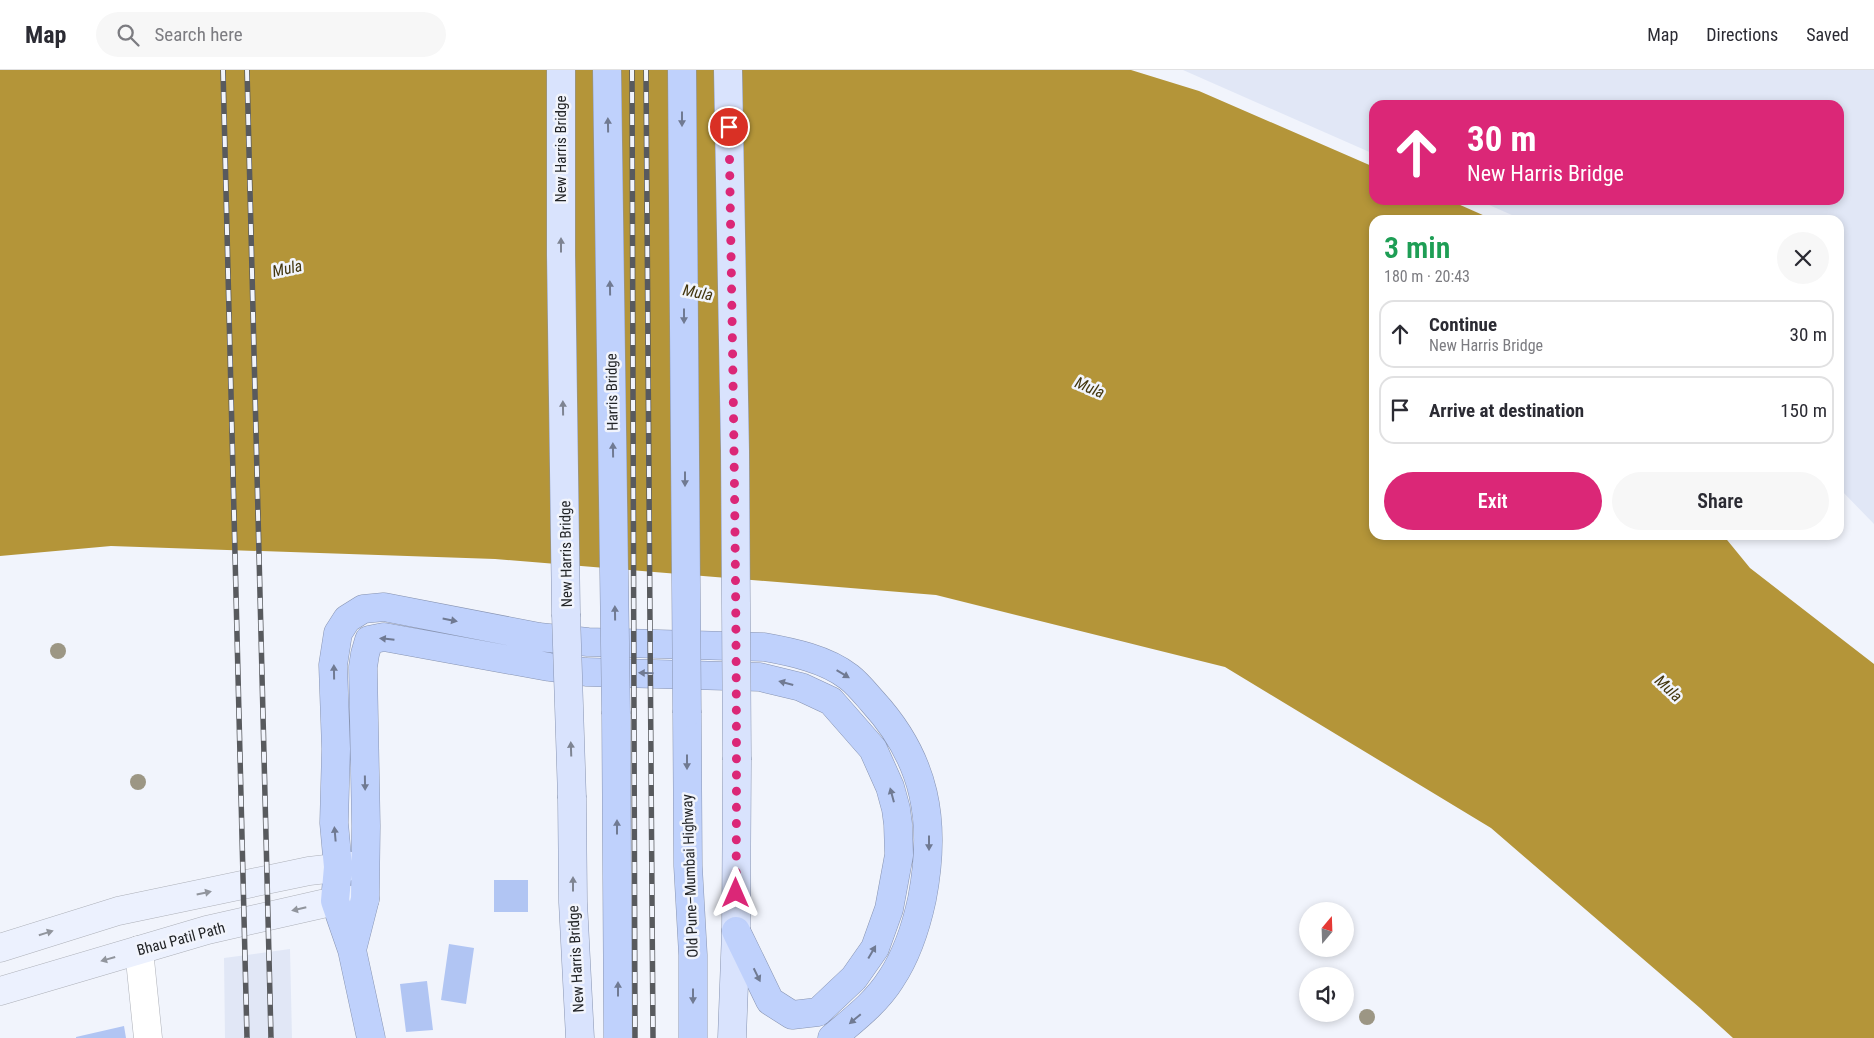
<!DOCTYPE html>
<html lang="en">
<head>
<meta charset="utf-8">
<style>
	body { margin:0; font-family:"Roboto Condensed",sans-serif; background:#f7f7f7; color:#2b2b33; height:100vh; display:flex; flex-direction:column; font-size:19px; white-space:nowrap }
	* { box-sizing:border-box; margin:0 }
	p { font-size:16px; color:#7c7c81 }
	.icon { flex:none; width:28px; height:28px; fill:none; stroke:currentColor; stroke-width:2; stroke-linecap:round; stroke-linejoin:round }
	.map { position:relative; flex:1; overflow:hidden }
	.side { position:absolute; left:1369px; top:145px; width:475px; height:325px; display:flex; flex-direction:column; background:#fff; border-radius:15px; box-shadow:0 2px 8px #0003 }
	.side>* { flex:none }
	.banner { position:absolute; left:1369px; top:30px; width:475px; height:105px; border-radius:15px; box-shadow:0 2px 8px #0003; background:#db2777; color:#fff; overflow:hidden }
	.needle { width:32px; rotate:19deg }
	.buttons { position:absolute; left:1299px; top:832px; display:grid; gap:10px }
	.buttons a { display:grid; place-items:center; width:55px; height:55px; border-radius:50%; background:#fff; box-shadow:0 2px 8px #0003; font-size:25px }
	.pin { position:absolute; display:grid; place-items:center; width:42px; height:42px; color:#fff; margin:-21px; border:2px solid #fff; border-radius:50%; box-shadow:0 1px 5px #0007 }
	.me { position:absolute; width:55px; margin:-28px; rotate:0deg; stroke-linejoin:round; filter:drop-shadow(0 0 4px #0008) }
	.turn { display:flex; align-items:center; gap:18px; height:105px; padding:0 15px; font-size:22px }
	.turn .icon { width:65px; height:65px; stroke-width:2.5 }
	.turn b { display:block; font-size:35px; line-height:42px }
	.round { display:grid; place-items:center; flex:none; width:52px; height:52px; border-radius:26px; background:#f7f7f7 }
	.overview { display:flex; align-items:center; justify-content:space-between; height:85px; padding:0 15px }
	h1 { font-size:30px; font-weight:600; line-height:38px; color:#1e9e55 }
	.button { display:flex; gap:10px; margin-top:auto; padding:10px 15px }
	.button a { flex:1; height:58px; border-radius:30px; background:#db2777; color:#fff; font-size:20px; font-weight:600; line-height:58px; text-align:center }
	.button a+a { background:#f7f7f7; color:#2b2b33 }
	ul { padding:0; list-style:none }
	li { display:flex; align-items:center; gap:15px; height:68px; margin:0 10px 8px; padding:0 5px; border:2px solid #e1e1e2; border-radius:15px }
	li div { flex:1 }
	li b { display:block; font-size:19px }
	li em { font-style:normal }
	header { display:flex; align-items:center; gap:30px; box-sizing:border-box; height:70px; padding:0 25px; background:#fff; border-bottom:1px solid #e1e1e2 }
	header strong { font-size:24px }
	nav { display:flex; gap:28px; margin-inline-start:auto; font-size:18px }
	.search { width:350px; height:45px; background:#f7f7f7; display:flex; align-items:center; gap:12px; box-sizing:border-box; padding:0 18px; border-radius:28px; color:#7c7c81; font-size:19px }
	.map>svg:first-child { display:block }
	.built { fill:#e1e7f6 }
	.water { fill:#b49539 }
	.building { fill:#b1c5f3 }
	.lines { fill:none; stroke-linecap:round; stroke-linejoin:round }
	.street-casing { stroke:#adb0b8; stroke-width:29 }
	.secondary-casing { stroke:#adb0b8; stroke-width:29 }
	.primary-casing { stroke:#8894b1; stroke-width:29 }
	.highway-casing { stroke:#8894b1; stroke-width:29 }
	.street { stroke:#fff; stroke-width:28 }
	.secondary { stroke:#ecf1fe; stroke-width:28 }
	.primary { stroke:#d9e3fd; stroke-width:28 }
	.highway { stroke:#bfd1fc; stroke-width:28 }
	.rail-casing { stroke:#585a5e; stroke-width:5.5 }
	.rail { stroke:#f1f4fc; stroke-width:4; stroke-dasharray:11; stroke-linecap:butt }
	.primary-bridge-casing { stroke:#8894b1; stroke-width:29; stroke-linecap:butt }
	.highway-bridge-casing { stroke:#8894b1; stroke-width:29; stroke-linecap:butt }
	.primary-bridge { stroke:#d9e3fd; stroke-width:28 }
	.highway-bridge { stroke:#bfd1fc; stroke-width:28 }
	.tree { fill:#9c9684 }
	.oneway { fill:#707a92 }
	.oneway2 { fill:#7e8492 }
	.oneway3 { fill:#91959d }
	.route { stroke:#db2777; stroke-width:9; stroke-dasharray:0 16.2 }
	.labels { text-anchor:middle; stroke-width:5; stroke-linejoin:round; paint-order:stroke }
	.street-label { font-size:15px; fill:#222427; stroke:#f1f4fc }
	.water-label { font-size:16px; font-style:italic; fill:#43360e; stroke:#f1f4fc }
</style>
</head>
<body>
<header>
<strong>Map</strong>
<div class="search"><svg class="icon" aria-label="search" viewBox="0 0 24 24"><circle cx="10" cy="10" r="6"/><path d="M15 15l6 6"/></svg>Search here</div>
<nav><a>Map</a><a>Directions</a><a>Saved</a></nav>
</header>
<div class="map">
<svg width="1874" height="968" viewBox="0 0 1874 968">
	<rect width="100%" height="100%" fill="#f1f4fc"/>
	<path class="built" d="M1183,0H1874V454L1839,418V150H1523L1478,130H1839V35H1374V84Z
		M290,879L292,968H225L224,888Z"/>
	<path class="water" d="M0,0H1131L1199,21L1374,97V130H1449L1494,150H1374V465H1723L1750,498L1874,594V968H1733L1700,938L1491,758L1225,597L936,525L495,489L111,476L0,486Z"/>
	<path class="building" d="M494,810H528V842H494Z
		M449,874L474,878L466,934L441,930Z
		M427,911L433,960L406,962L400,914Z
		M124,956L126,968H76V967Z"/>
	<g class="lines">
		<defs>
			<path id="street" d="M139,880L148,968"/>
			<path id="secondary" d="M0,878L118,841L309,801L361,795
				M0,921L207,860L335,831L365,829"/>
			<path id="primary" d="M561,0V185L566,544
				M572,728L573,832L580,968
				M732,968L736,861L737,690"/>
			<path id="highway" d="M687,643L688,796L693,885V968
				M616,644L618,968
				M352,880L365,829L366,756L363,597L365,584L369,570L384,567L549,597L586,602L760,607L801,617L831,631L873,679L890,717L896,739L898,754L899,785L889,839L875,878L854,908L818,942L792,945L770,931L736,861
				M371,968L352,880L335,831L338,797L334,753L336,679L333,595L338,563L347,549L363,539L384,537L539,567L588,572L764,577C792,582 826,589 849,607C858,614 865,623 873,632C926,690 937,752 922,829C916,857 907,885 891,909C876,933 853,950 832,968"/>
		</defs>
		<use href="#street" class="street-casing"/>
		<use href="#secondary" class="secondary-casing"/>
		<use href="#primary" class="primary-casing"/>
		<use href="#highway" class="highway-casing"/>
		<use href="#street" class="street"/>
		<use href="#secondary" class="secondary"/>
		<use href="#primary" class="primary"/>
		<use href="#highway" class="highway"/>
		<defs>
			<path id="rail" d="M223,0L247,968
				M247,0L271,968
				M632,0L635,968
				M646,0L653,968"/>
		</defs>
		<use href="#rail" class="rail-casing"/>
		<use href="#rail" class="rail"/>
		<defs>
			<path id="primary-bridge" d="M728,0L735,381L737,690
				M566,544L572,728"/>
			<path id="highway-bridge" d="M607,0L616,644
				M682,0L687,643"/>
		</defs>
		<use href="#primary-bridge" class="primary-bridge-casing"/>
		<use href="#highway-bridge" class="highway-bridge-casing"/>
		<use href="#primary-bridge" class="primary-bridge"/>
		<use href="#highway-bridge" class="highway-bridge"/>
	</g>
	<g class="tree">
		<circle cx="58" cy="581" r="8"/>
		<circle cx="138" cy="712" r="8"/>
		<circle cx="1367" cy="947" r="8"/>
	</g>
	<defs><path id="oneway-solid" d="M-6-.8H1V-3.2L6.5 0L1 3.2V.8H-6Z" transform="scale(1.25)"/></defs>
	<g class="oneway">
		<use href="#oneway-solid" transform="translate(682 49) rotate(90)"/>
		<use href="#oneway-solid" transform="translate(608 55) rotate(-91)"/>
		<use href="#oneway-solid" transform="translate(610 218) rotate(-91)"/>
		<use href="#oneway-solid" transform="translate(684 246) rotate(90)"/>
		<use href="#oneway-solid" transform="translate(613 380) rotate(-91)"/>
		<use href="#oneway-solid" transform="translate(685 409) rotate(90)"/>
		<use href="#oneway-solid" transform="translate(615 543) rotate(-91)"/>
		<use href="#oneway-solid" transform="translate(450 550) rotate(11)"/>
		<use href="#oneway-solid" transform="translate(387 569) rotate(-174)"/>
		<use href="#oneway-solid" transform="translate(334 602) rotate(-91)"/>
		<use href="#oneway-solid" transform="translate(646 603) rotate(-179)"/>
		<use href="#oneway-solid" transform="translate(843 604) rotate(31)"/>
		<use href="#oneway-solid" transform="translate(786 613) rotate(-165)"/>
		<use href="#oneway-solid" transform="translate(687 692) rotate(90)"/>
		<use href="#oneway-solid" transform="translate(365 713) rotate(89)"/>
		<use href="#oneway-solid" transform="translate(892 725) rotate(-105)"/>
		<use href="#oneway-solid" transform="translate(617 757) rotate(-90)"/>
		<use href="#oneway-solid" transform="translate(335 764) rotate(-95)"/>
		<use href="#oneway-solid" transform="translate(929 773) rotate(90)"/>
		<use href="#oneway-solid" transform="translate(872 882) rotate(-60)"/>
		<use href="#oneway-solid" transform="translate(757 905) rotate(64)"/>
		<use href="#oneway-solid" transform="translate(618 919) rotate(-90)"/>
		<use href="#oneway-solid" transform="translate(693 926) rotate(90)"/>
		<use href="#oneway-solid" transform="translate(855 949) rotate(140)"/>
	</g>
	<g class="oneway2">
		<use href="#oneway-solid" transform="translate(561 175) rotate(-90)"/>
		<use href="#oneway-solid" transform="translate(563 338) rotate(-91)"/>
		<use href="#oneway-solid" transform="translate(571 679) rotate(-92)"/>
		<use href="#oneway-solid" transform="translate(573 814) rotate(-90)"/>
	</g>
	<g class="oneway3">
		<use href="#oneway-solid" transform="translate(204 823) rotate(-12)"/>
		<use href="#oneway-solid" transform="translate(299 839) rotate(167)"/>
		<use href="#oneway-solid" transform="translate(46 863) rotate(-17)"/>
		<use href="#oneway-solid" transform="translate(108 889) rotate(164)"/>
	</g>
	<g class="lines">
		<path class="route" d="M729,57C733,313 738,568 736,823"/>
	</g>
	<g class="labels">
		<g class="street-label">
			<text transform="translate(561 79) rotate(-90)" y="5">New Harris Bridge</text>
			<text transform="translate(612 322) rotate(-91)" y="5">Harris Bridge</text>
			<text transform="translate(566 484) rotate(-91)" y="5">New Harris Bridge</text>
			<text transform="translate(690 806) rotate(-92)" y="5">Old Pune–Mumbai Highway</text>
			<text transform="translate(181 869) rotate(-15)" y="5">Bhau Patil Path</text>
			<text transform="translate(576 889) rotate(-93)" y="5">New Harris Bridge</text>
		</g>
		<g class="water-label">
			<text transform="translate(287 198) rotate(-12)" y="6">Mula</text>
			<text transform="translate(698 222) rotate(11)" y="6">Mula</text>
			<text transform="translate(1090 317) rotate(23)" y="6">Mula</text>
			<text transform="translate(1669 618) rotate(43)" y="6">Mula</text>
		</g>
	</g>
</svg>
<div class="buttons">
<a><svg class="needle" viewBox="-14 -14 28 28"><path d="M0-13l5 13h-10z" fill="#e53935"/><path d="M0 13l5-13h-10z" fill="#7c7c81"/></svg></a>
<a><svg class="icon" aria-label="sound" viewBox="0 0 24 24"><path d="M4 9h4l5-4v14l-5-4H4zM17 9q2 3 0 6"/></svg></a>
</div>
<div class="pin" style="left:729px;top:57px;background:#d93025"><svg class="icon" aria-label="arrive" viewBox="0 0 24 24"><path d="M6 21V4h12l-3 4 3 4H6"/></svg></div>
<svg class="me" style="left:736px;top:823px" viewBox="-20 -20 40 40"><path d="M0-17L14 15 0 8-14 15z" fill="#db2777" stroke="#fff" stroke-width="4"/></svg>
<div class="banner">
<div class="turn"><svg class="icon" aria-label="ahead" viewBox="0 0 24 24"><path d="M12 20V5M6 11l6-6 6 6"/></svg><div><b>30 m</b>New Harris Bridge</div></div>
</div>
<section class="side">
<div class="overview"><div><h1>3 min</h1><p>180 m · 20:43</p></div><a class="round"><svg class="icon" aria-label="close" viewBox="0 0 24 24"><path d="M6 6l12 12M18 6L6 18"/></svg></a></div>
<ul>
<li><svg class="icon" aria-label="ahead" viewBox="0 0 24 24"><path d="M12 20V5M6 11l6-6 6 6"/></svg><div><b>Continue</b><p>New Harris Bridge</p></div><em>30 m</em></li>
<li><svg class="icon" aria-label="arrive" viewBox="0 0 24 24"><path d="M6 21V4h12l-3 4 3 4H6"/></svg><div><b>Arrive at destination</b></div><em>150 m</em></li>
</ul>
<div class="button"><a>Exit</a><a>Share</a></div>
</section>
</div>
</body>
</html>
